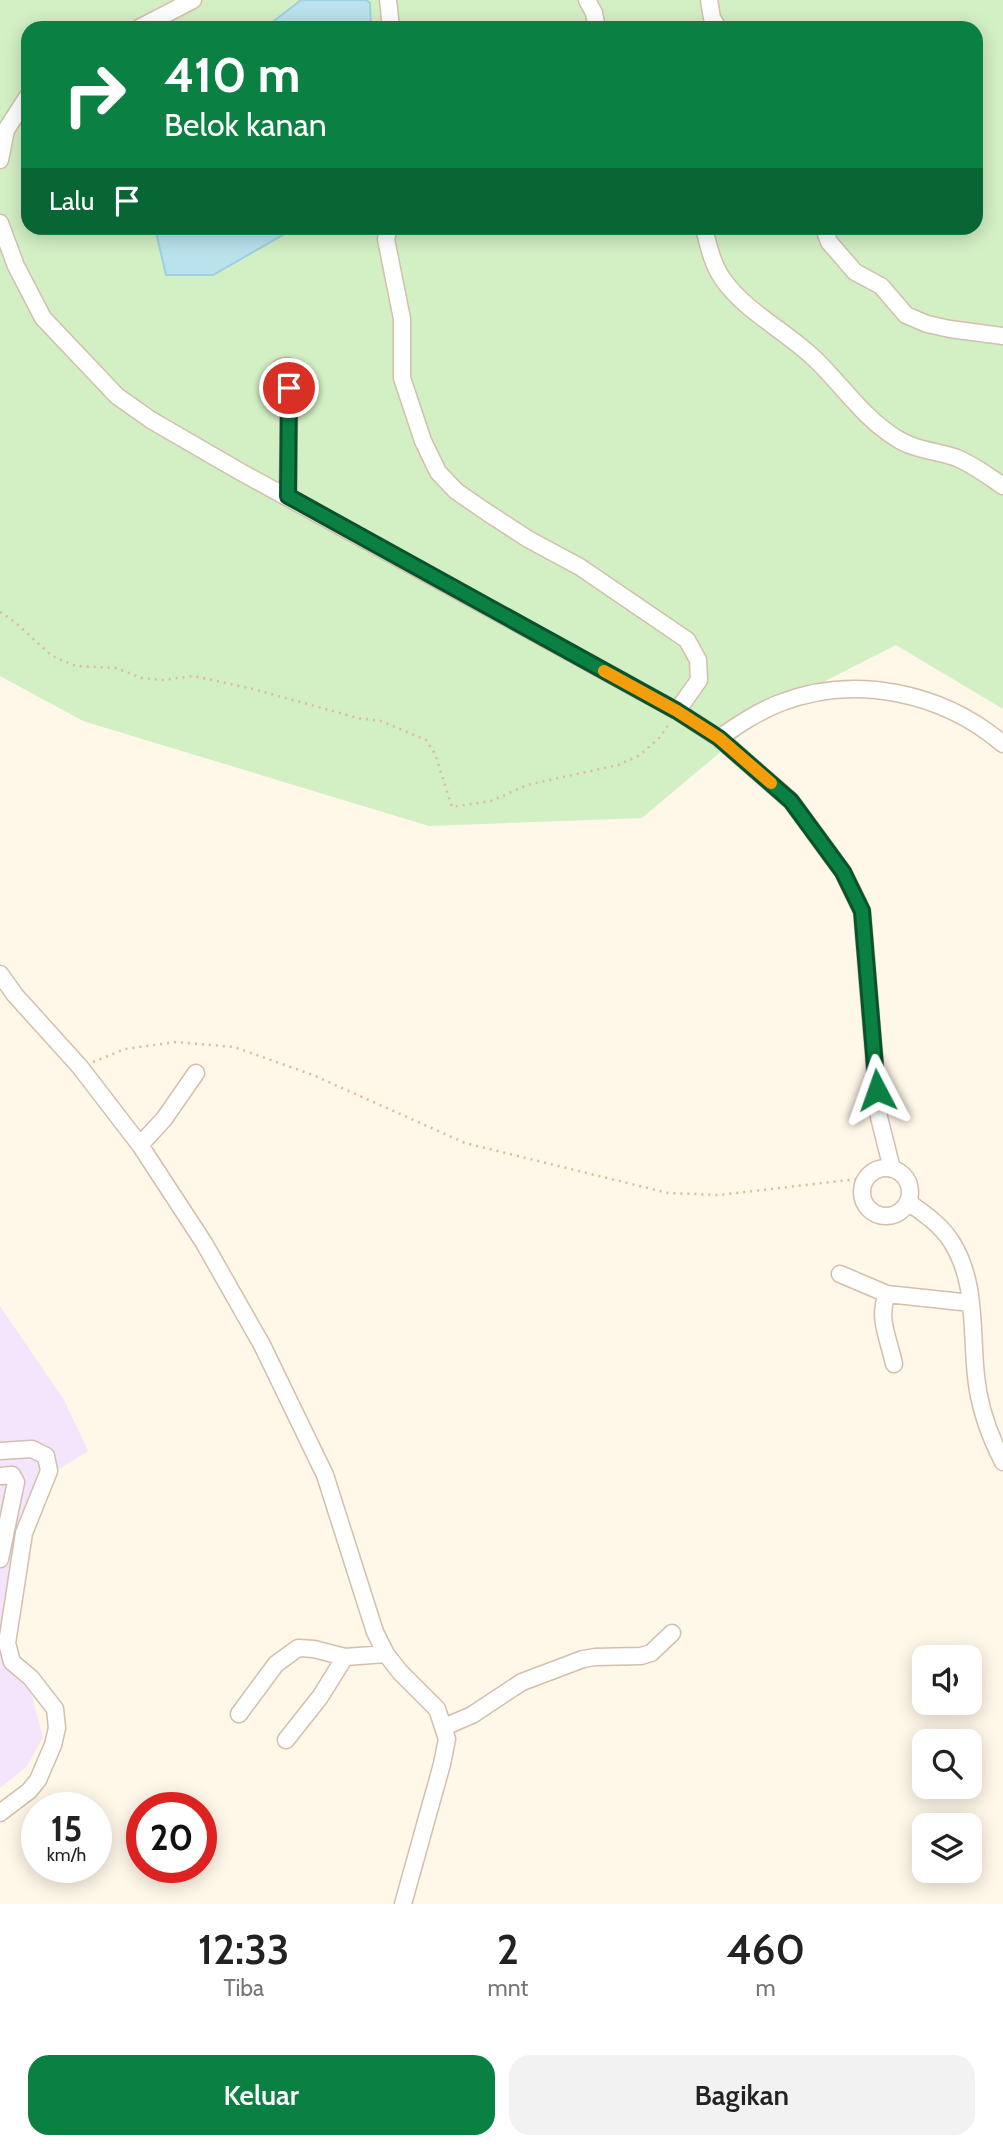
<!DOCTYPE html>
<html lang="id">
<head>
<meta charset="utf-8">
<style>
	body { margin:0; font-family:Cabin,sans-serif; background:#f2f2f2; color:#222; height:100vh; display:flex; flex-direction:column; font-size:26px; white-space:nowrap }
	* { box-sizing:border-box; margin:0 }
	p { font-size:23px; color:#767676 }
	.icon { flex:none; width:38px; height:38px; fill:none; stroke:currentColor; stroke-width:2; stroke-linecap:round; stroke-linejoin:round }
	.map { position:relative; height:1904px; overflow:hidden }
	.side { display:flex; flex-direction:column; background:#fff; flex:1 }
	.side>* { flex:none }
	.hud { position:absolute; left:21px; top:21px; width:962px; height:214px; border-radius:21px; box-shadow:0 4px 18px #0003; background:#0b8043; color:#fff; overflow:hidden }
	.buttons { position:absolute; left:912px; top:1645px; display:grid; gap:14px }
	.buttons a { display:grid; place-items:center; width:70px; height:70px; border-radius:14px; background:#fff; box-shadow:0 4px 18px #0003; font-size:35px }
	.speed { position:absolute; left:21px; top:1792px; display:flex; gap:14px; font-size:35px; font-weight:700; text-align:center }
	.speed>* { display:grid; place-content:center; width:91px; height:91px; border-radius:50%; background:#fff; box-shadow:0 4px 18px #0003; line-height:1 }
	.speed small { font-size:18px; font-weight:400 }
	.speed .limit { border:10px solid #d22; background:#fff; color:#111 }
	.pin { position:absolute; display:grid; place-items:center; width:60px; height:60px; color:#fff; margin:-30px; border:4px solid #fff; border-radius:50%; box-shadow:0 2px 7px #0007 }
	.me { position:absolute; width:77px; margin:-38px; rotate:356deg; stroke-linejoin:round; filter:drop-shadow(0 0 5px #0008) }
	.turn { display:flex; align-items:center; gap:24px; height:147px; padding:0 28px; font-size:32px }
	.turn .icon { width:91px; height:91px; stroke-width:2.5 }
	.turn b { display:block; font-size:49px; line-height:60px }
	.then { display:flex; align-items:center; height:66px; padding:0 28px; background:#0003; gap:14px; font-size:26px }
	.eta { display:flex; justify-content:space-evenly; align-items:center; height:119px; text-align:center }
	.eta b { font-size:42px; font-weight:600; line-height:49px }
	.cta { display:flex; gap:14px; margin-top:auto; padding:14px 28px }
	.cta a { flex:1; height:80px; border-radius:21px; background:#0b8043; color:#fff; font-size:28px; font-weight:600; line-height:80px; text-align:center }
	.cta a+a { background:#f2f2f2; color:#222 }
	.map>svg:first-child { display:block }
	.education { fill:#f4e5fc }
	.green { fill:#d3efc4; fill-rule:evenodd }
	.water { fill:#b9e2ec; stroke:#9ed1df; stroke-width:2 }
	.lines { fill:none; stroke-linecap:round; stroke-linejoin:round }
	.minor-casing { stroke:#d3bfac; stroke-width:19 }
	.path { stroke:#deba9e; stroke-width:2.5; stroke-dasharray:2 5; stroke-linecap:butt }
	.minor { stroke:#fff; stroke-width:16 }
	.route-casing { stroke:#07532c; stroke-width:18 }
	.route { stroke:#0b8043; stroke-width:12 }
	.slow { stroke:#f59e0b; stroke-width:12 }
</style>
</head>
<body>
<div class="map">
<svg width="1003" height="1904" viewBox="0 0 1003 1904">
	<rect width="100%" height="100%" fill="#fff7e8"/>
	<path class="education" d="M0,1306L64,1400L88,1451L36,1483L21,1514L2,1651L27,1678L43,1737L27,1766L0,1788Z"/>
	<path class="green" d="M0,0H1003V709L896,645L774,707L642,818L429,826L83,721L0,676ZM28,28H976V228H28Z"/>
	<path class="water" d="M301,0H366L370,3L371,28H265Z
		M155,228H295L213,275H166Z"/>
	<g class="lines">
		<defs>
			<path id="minor" d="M388,0L391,28
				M587,0L594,13L597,28
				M709,0L712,18L718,28
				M139,28L193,0
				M0,160L6,130L28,96
				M0,223L16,266L43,318L117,396L151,420L239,471L677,711L719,738L791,801L843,872L862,911L879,1117L892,1169
				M389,228L386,239L402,319V378L423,441L438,472L456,491L488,513L528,539L580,567L687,640L698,660L699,680L677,711
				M704,228C708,244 712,263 722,278C747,314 789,332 819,363C844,388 865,419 896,438C914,450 937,451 957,458C974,465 988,476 1003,486
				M824,228L829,242L855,272L881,286L906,315L927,324L950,329L1003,336
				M275 377a11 11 0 1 1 22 0a11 11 0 1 1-22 0Z
				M288,496L289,388
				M719,738C738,725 757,712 780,703C855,674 942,692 1003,744
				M0,974L15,995L80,1067L140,1145L204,1243L262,1345L325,1475L375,1632L386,1654L400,1672L437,1709L447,1739L442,1764L403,1904
				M140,1145L164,1119L196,1073
				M862 1192a24 24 0 1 1 48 0a24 24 0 1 1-48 0Z
				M908,1202C923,1213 940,1224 951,1241C977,1281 971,1330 976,1376C979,1407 989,1435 1003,1462
				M840,1274L887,1294
				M894,1364C889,1339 877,1319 887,1294L971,1303
				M0,1451L32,1449L46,1456L49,1471L24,1533L7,1643L12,1662L31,1678L55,1709L57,1728L53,1745L38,1780L29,1791L0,1813
				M0,1476L12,1475L16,1482L0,1559
				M239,1714L276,1664L298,1648L314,1649L345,1657L386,1654
				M444,1727L472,1715L522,1682L583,1659L595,1657L641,1656L651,1653L672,1633
				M286,1740L320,1697L345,1657"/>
		</defs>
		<use href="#minor" class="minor-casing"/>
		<path class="path" d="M0,612L15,622L52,656L76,666L116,668L142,678L162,680L194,676L253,689L358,718L381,721L426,740L435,754L452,807L491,801L527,785L618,765L640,755L660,737L669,724
			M93,1062L125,1049L176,1042L234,1047L313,1075L465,1143L668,1193L719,1195L866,1178"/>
		<use href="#minor" class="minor"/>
	</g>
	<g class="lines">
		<defs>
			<path id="route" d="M289,388L288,496L677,711L719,738L791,801L843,872L862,911L877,1090"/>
		</defs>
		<use href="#route" class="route-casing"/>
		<use href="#route" class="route"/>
		<path class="slow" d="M604,671L677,711L719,738L771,783"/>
	</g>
</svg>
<div class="buttons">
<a><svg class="icon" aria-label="sound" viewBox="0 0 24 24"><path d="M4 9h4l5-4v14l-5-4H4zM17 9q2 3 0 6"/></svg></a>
<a><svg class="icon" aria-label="search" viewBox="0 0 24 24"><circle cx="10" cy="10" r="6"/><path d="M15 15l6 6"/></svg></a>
<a><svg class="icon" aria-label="layers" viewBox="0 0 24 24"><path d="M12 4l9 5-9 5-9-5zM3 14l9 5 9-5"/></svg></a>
</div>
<div class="speed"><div>15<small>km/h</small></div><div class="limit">20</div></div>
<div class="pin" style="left:289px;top:388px;background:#d93025"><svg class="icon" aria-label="arrive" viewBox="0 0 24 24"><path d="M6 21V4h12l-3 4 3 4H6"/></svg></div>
<svg class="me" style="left:877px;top:1090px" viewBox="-20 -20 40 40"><path d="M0-17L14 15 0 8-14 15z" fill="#0b8043" stroke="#fff" stroke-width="4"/></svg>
<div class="hud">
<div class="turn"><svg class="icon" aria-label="right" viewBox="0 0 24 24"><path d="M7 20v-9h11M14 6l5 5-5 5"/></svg><div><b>410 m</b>Belok kanan</div></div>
<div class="then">Lalu<svg class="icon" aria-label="arrive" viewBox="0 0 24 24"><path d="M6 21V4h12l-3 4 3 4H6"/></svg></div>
</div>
</div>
<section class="side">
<div class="eta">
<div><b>12:33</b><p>Tiba</p></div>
<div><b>2</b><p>mnt</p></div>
<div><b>460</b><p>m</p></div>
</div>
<div class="cta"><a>Keluar</a><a>Bagikan</a></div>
</section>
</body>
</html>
